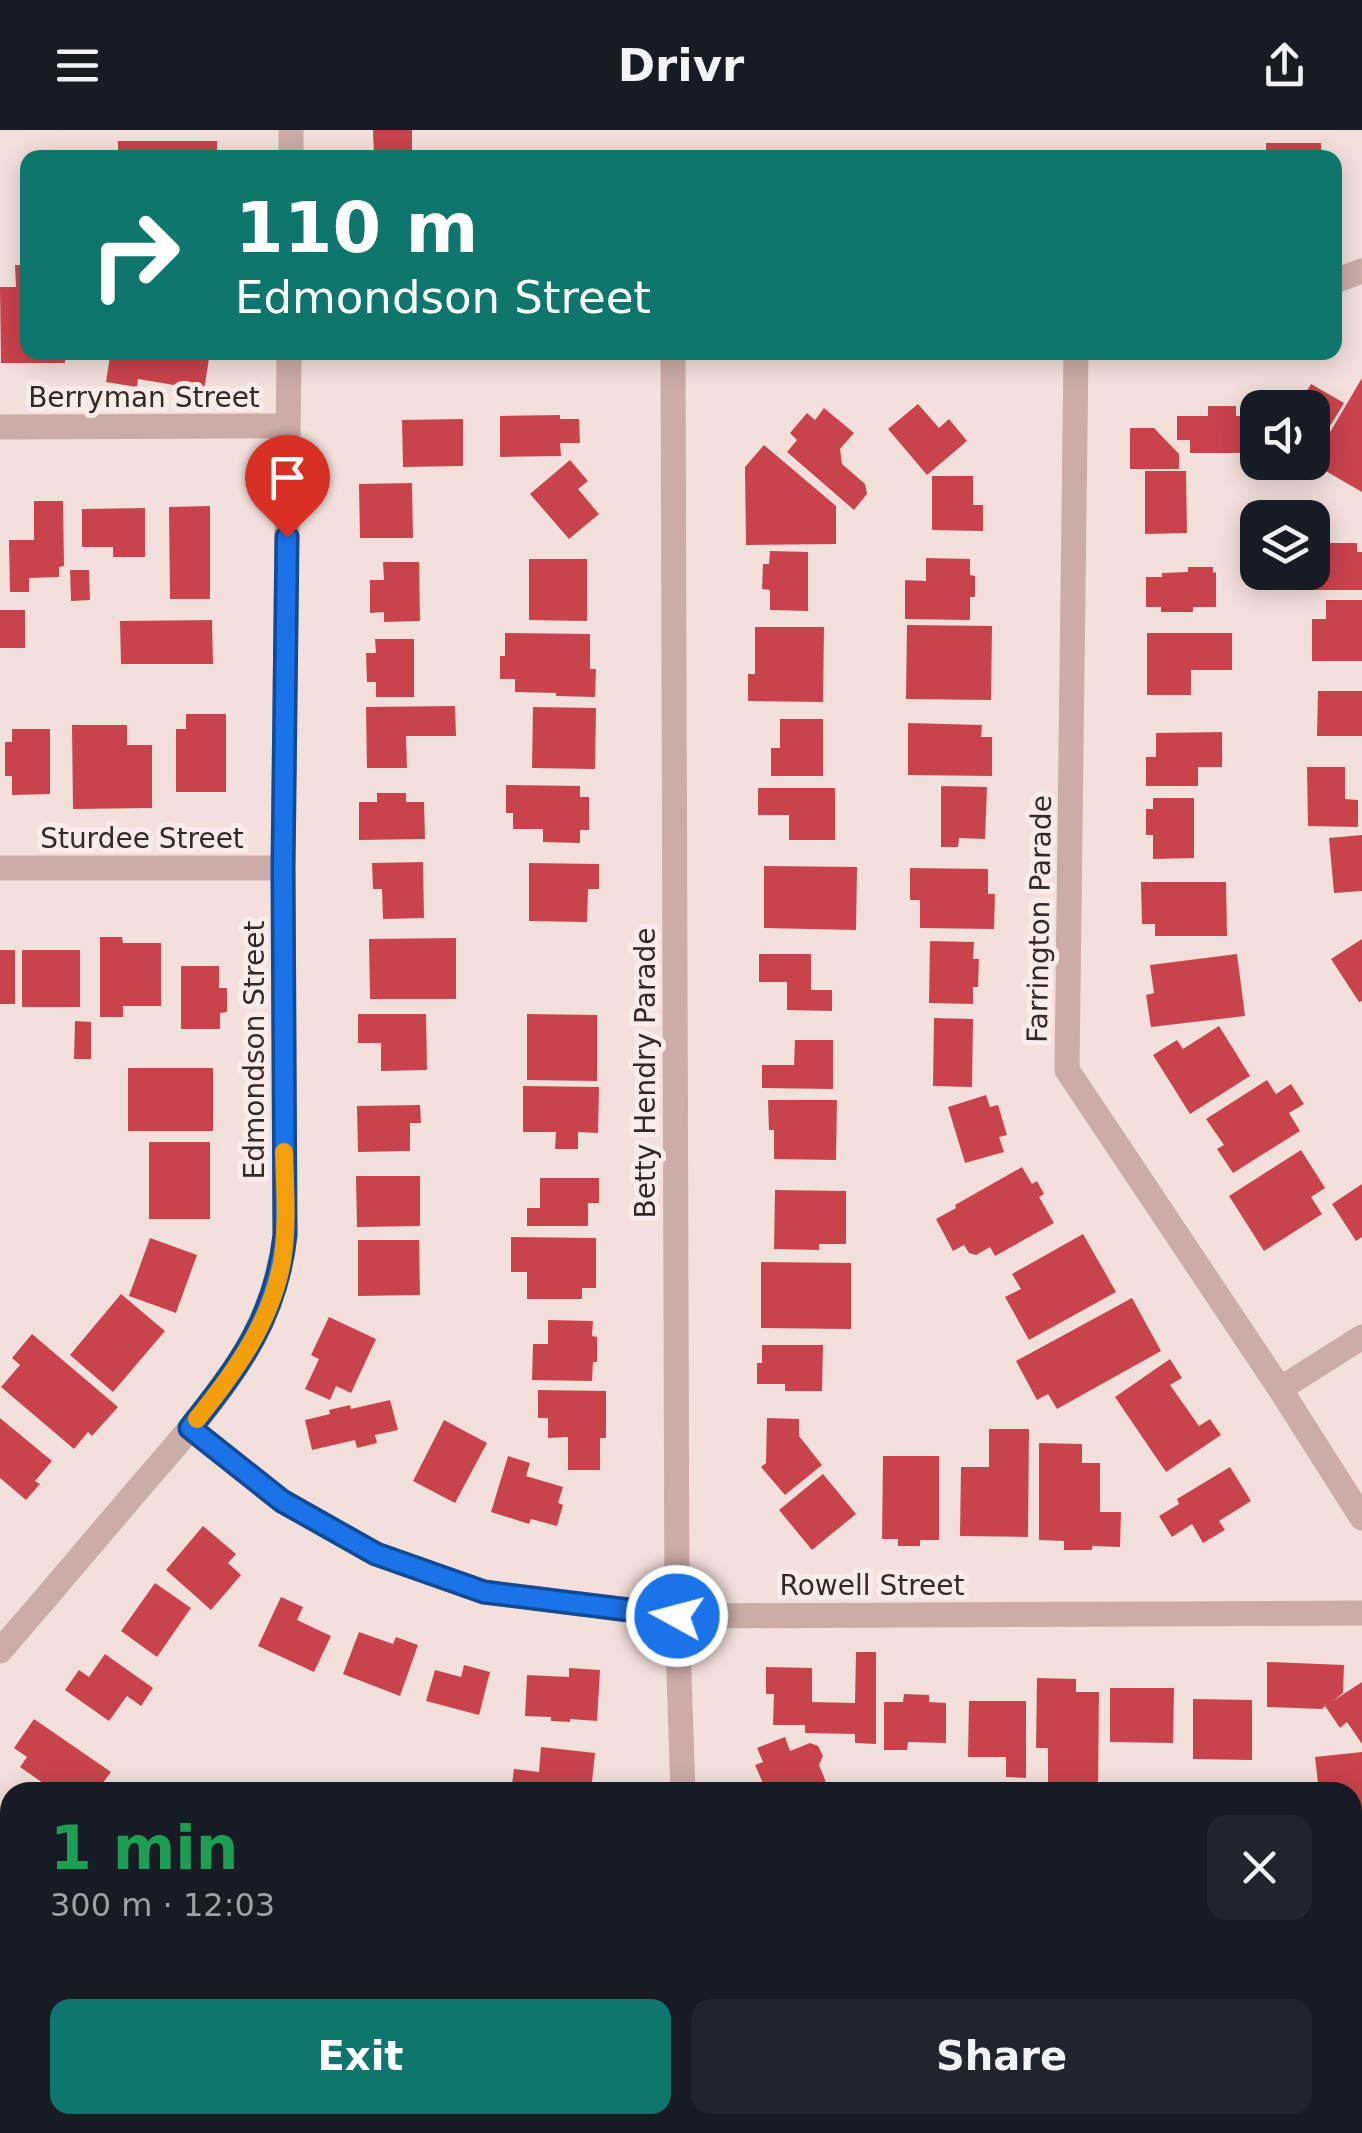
<!DOCTYPE html>
<html lang="en">
<head>
<meta charset="utf-8">
<style>
	body { margin:0; font-family:"DejaVu Sans",sans-serif; background:#20242c; color:#f1f3f6; height:100vh; display:flex; flex-direction:column; font-size:38px; white-space:nowrap }
	* { box-sizing:border-box; margin:0 }
	p { font-size:32px; color:#9ea1a6 }
	.icon { flex:none; width:55px; height:55px; fill:none; stroke:currentColor; stroke-width:2; stroke-linecap:round; stroke-linejoin:round }
	.map { position:relative; flex:1; overflow:hidden }
	.sheet { position:absolute; left:0px; top:1652px; width:1362px; height:352px; display:flex; flex-direction:column; background:#171b24; border-radius:30px 30px 0 0; box-shadow:0 5px 25px #0003 }
	.sheet>* { flex:none }
	.guide { position:absolute; left:20px; top:20px; width:1322px; height:210px; border-radius:20px; box-shadow:0 5px 25px #0003; background:#0f766e; color:#fff; overflow:hidden }
	.controls { position:absolute; left:1240px; top:260px; display:grid; gap:20px }
	.controls a { display:grid; place-items:center; width:90px; height:90px; border-radius:20px; background:#171b24; box-shadow:0 5px 25px #0003; font-size:50px }
	.pin { position:absolute; display:grid; place-items:center; width:85px; height:85px; color:#fff; margin:-102px -42px; border-radius:50% 50% 50% 0; rotate:-45deg; box-shadow:0 0 10px #0007 }
	.pin .icon { rotate:45deg }
	.me { position:absolute; width:110px; margin:-55px; rotate:277deg; stroke-linejoin:round; filter:drop-shadow(0 0 8px #0008) }
	.turn { display:flex; align-items:center; gap:35px; height:210px; padding:0 50px; font-size:45px }
	.turn .icon { width:130px; height:130px; stroke-width:2.5 }
	.turn b { display:block; font-size:70px; line-height:85px }
	.round { display:grid; place-items:center; flex:none; width:105px; height:105px; border-radius:20px; background:#20242c }
	.summary { display:flex; align-items:center; justify-content:space-between; height:170px; padding:0 50px }
	h1 { font-size:60px; font-weight:700; line-height:75px; color:#1e9e55 }
	.button { display:flex; gap:20px; margin-top:auto; padding:20px 50px }
	.button a { flex:1; height:115px; border-radius:20px; background:#0f766e; color:#fff; font-size:40px; font-weight:700; line-height:115px; text-align:center }
	.button a+a { background:#20242c; color:#f1f3f6 }
	header { display:flex; justify-content:space-between; align-items:center; height:130px; padding:0 50px; background:#171b24; font-size:45px; font-weight:700 }
	.map>svg:first-child { display:block }
	.building { fill:#c9434c }
	.lines { fill:none; stroke-linecap:round; stroke-linejoin:round }
	.street { stroke:#cbaca7; stroke-width:25 }
	.route-casing { stroke:#114b97; stroke-width:25 }
	.route { stroke:#1a73e8; stroke-width:18 }
	.slow { stroke:#f59e0b; stroke-width:18 }
	.labels { text-anchor:middle; stroke-width:10; stroke-linejoin:round; paint-order:stroke }
	.street-label { font-size:28px; fill:#372828; stroke:#faece8 }
</style>
</head>
<body>
<header><svg class="icon" aria-label="menu" viewBox="0 0 24 24"><path d="M4 6h16M4 12h16M4 18h16"/></svg>Drivr<svg class="icon" aria-label="share" viewBox="0 0 24 24"><path d="M12 15V3M7 8l5-5 5 5M5 13v7h14v-7"/></svg></header>
<div class="map">
<svg width="1362" height="2003" viewBox="0 0 1362 2003">
	<rect width="100%" height="100%" fill="#f3e0db"/>
	<path class="building" d="M373,0H412V28H374Z
		M118,11H217V28H118Z
		M1266,13H1321L1322,28H1266Z
		M507,23H567V28H507Z
		M15,135H28V222H65V233H1L0,157H16Z
		M100,222H210L204,260L138,249L137,257L106,252L110,226L100,225Z
		M1362,248V362L1312,333Z
		M1311,254L1344,273L1312,326V278H1281L1289,264L1301,271Z
		M918,274L939,298L949,289L967,311L927,345L888,299Z
		M1208,276H1236V286H1247L1248,323H1190V310H1177V286H1208Z
		M824,278L854,303L840,319L842,334L865,354L867,364L854,380L787,322L797,310L790,303L807,283L815,290Z
		M560,285V289H579L580,313H560L561,326L500,327V286Z
		M463,289V336L403,337L402,290Z
		M1130,298H1154L1179,324V339H1130Z
		M764,315L836,376V414L746,415L745,337Z
		M570,330L588,351L578,359L599,384L569,409L530,364Z
		M1145,341H1186L1187,403L1145,404Z
		M932,346H973V375H983V401L932,400Z
		M412,353L413,408H360L359,354Z
		M34,371H63L64,436L59,437V447L29,448V462H10L9,410H34Z
		M210,376V469H170L169,377Z
		M145,378V427H113V417H82V379Z
		M1325,413H1357V422H1362V460H1311L1312,422H1325Z
		M770,421L808,422V481L770,480V460L762,459L763,434H769Z
		M926,428L970,429V445L975,446V467H970V490L905,489V450L926,451Z
		M529,429H587V491L529,490Z
		M383,432H419L420,491L384,492V482L370,483V450H384Z
		M1188,437H1213V443L1216,442V477H1193V482H1161V477H1146V447H1162V443L1188,442Z
		M70,440H89L90,470L71,471Z
		M1326,470H1362V531H1312V489H1326Z
		M0,480H25V518H0Z
		M212,490L213,534H121L120,491Z
		M907,495L992,496L991,570L906,569Z
		M755,497H824L823,572L748,571V544H755Z
		M505,503L590,504V539H596L595,567L556,566V563L515,562V549H500V526H505Z
		M1147,503H1232V540H1191V565H1147Z
		M375,509H414V567H376V552H367L366,523H376Z
		M1318,561H1362V606H1317Z
		M455,576L456,606H406L407,638H367L366,577Z
		M533,577L596,578L595,639L532,638Z
		M186,584H226V662H176V599H186Z
		M780,589H823V646H771V618H780Z
		M908,593L982,595L981,607H992V646L908,645Z
		M72,595H127V615H152V678L73,679Z
		M12,599H50V664L12,665V646H5V612H12Z
		M1222,602V637H1198V656H1146V627H1156V603Z
		M1307,637H1345V669L1358,670V697L1308,696Z
		M506,655L580,656V667H589V700H580V713L543,712V699H513V683H506Z
		M941,656L987,657L985,709L959,708L958,717H941Z
		M758,658H835V710H789V685H758Z
		M377,663H406V672H424L425,709L359,710V672H377Z
		M1153,668H1194V728L1153,729V705H1146V679H1153Z
		M1362,705V761L1334,763L1329,708Z
		M423,732L424,788L383,789L382,759H373L372,733Z
		M529,733L599,734V759H588L587,792L529,791Z
		M764,736L857,737L856,800L764,798Z
		M910,738L988,739V764H995L994,799L920,798V770H910Z
		M1141,752H1226L1227,806H1155V794H1142Z
		M100,807H122L123,813H161V876H123V887H100Z
		M456,808V869H370L369,809Z
		M1362,809V871L1359,872L1331,829Z
		M930,811L974,812L973,829H979L978,857H973V874L929,873Z
		M0,820H15V874H0Z
		M22,820H80V877H22Z
		M759,824H811V860H832V881L787,880V852H759Z
		M1237,824L1245,886L1151,897L1146,865L1154,863L1150,835Z
		M181,836H219V858H227V882L220,883V899H181Z
		M358,884H426L427,940L381,941V913H358Z
		M527,884L597,885V951L527,950Z
		M934,888L973,889L972,957L933,956Z
		M75,891L91,892V929H74Z
		M1219,896L1250,946L1190,984L1153,925L1177,910L1183,919Z
		M795,910H833V959L762,958V935H794Z
		M128,938H213V1001H128Z
		M1267,950L1276,964L1291,954L1304,974L1289,983L1300,1001L1233,1043L1217,1019L1224,1015L1206,989Z
		M523,956L599,957L598,1003L578,1002V1019H555L556,1002H523Z
		M986,965L990,977L998,975L1007,1005L999,1007L1004,1022L965,1033L948,977Z
		M768,970H837L836,1030L774,1029V1000H769Z
		M420,975L421,993H410V1021L358,1022L357,976Z
		M149,1012H210V1089H149Z
		M1301,1020L1325,1058L1311,1067L1322,1084L1264,1121L1229,1066Z
		M1022,1037L1032,1054L1037,1051L1044,1064L1039,1067L1054,1093L995,1126L990,1117L976,1125L969,1123L964,1115L953,1121L936,1089L956,1078L955,1075Z
		M356,1046H420V1096L357,1097Z
		M540,1048H599V1073H588V1096H527V1078H540Z
		M1362,1054V1107L1356,1111L1332,1074Z
		M775,1060L846,1061V1114H819V1120L774,1119Z
		M1083,1104L1116,1162L1029,1210L1005,1167L1021,1159L1012,1144Z
		M511,1107L596,1108V1158H582V1169H527V1142H511Z
		M150,1108L197,1125L176,1183L129,1166Z
		M358,1110H419L420,1165L358,1166Z
		M761,1132L851,1133V1199L761,1198Z
		M121,1164L165,1201L113,1262L70,1225Z
		M1132,1168L1161,1221L1057,1279L1048,1264L1037,1270L1016,1231Z
		M329,1187L376,1209L351,1263L336,1256L330,1270L305,1259L319,1229L311,1225Z
		M548,1190L593,1191L592,1206L597,1207V1232H593L592,1251L532,1250L533,1214H548Z
		M32,1204L118,1277L92,1306L88,1302L74,1319L1,1257L20,1235L12,1228Z
		M762,1215H823L822,1261H785V1254H757V1233H762Z
		M1170,1229L1182,1248L1170,1255L1199,1296L1210,1289L1221,1305L1166,1342L1115,1267Z
		M538,1260L606,1261V1308H600V1340H568V1307L548,1308V1288H538Z
		M390,1270L398,1300L375,1305L377,1313L357,1318L355,1310L312,1320L305,1290L330,1284L329,1280L350,1275L351,1279Z
		M0,1288L52,1331L35,1351L40,1354L26,1370L0,1348Z
		M767,1288L799,1289V1306L822,1335L785,1365L761,1337L766,1333Z
		M444,1290L487,1313L455,1373L413,1351Z
		M989,1299H1029L1028,1407L960,1406L961,1337H989Z
		M1039,1313L1082,1314V1333H1100V1382H1121L1120,1417L1092,1416V1420H1064V1411L1039,1410Z
		M508,1326L530,1333L526,1346L563,1357L558,1373L563,1375L557,1396L531,1389L529,1394L491,1382Z
		M883,1326H939V1410H920V1416H898V1409H882Z
		M1230,1337L1251,1371L1219,1391L1225,1400L1203,1413L1192,1394L1172,1407L1159,1386L1179,1374L1177,1369Z
		M823,1344L856,1384L812,1420L779,1380Z
		M203,1396L236,1424L228,1433L241,1445L211,1480L166,1440Z
		M155,1453L191,1478L157,1527L121,1501Z
		M281,1467L303,1477L297,1490L331,1506L314,1542L258,1516Z
		M359,1502L393,1514L396,1507L418,1515L400,1566L343,1544Z
		M856,1522H876V1614L855,1613V1604L805,1603V1595H773L774,1564H766V1537L812,1538V1572L855,1573Z
		M105,1524L153,1558L141,1576L127,1566L109,1591L65,1560L79,1540L89,1547Z
		M1267,1532L1344,1535L1343,1563L1333,1571L1362,1552V1614L1347,1592L1340,1598L1325,1576L1322,1579L1267,1577Z
		M464,1535L490,1542L479,1585L426,1571L435,1540L461,1547Z
		M569,1538L600,1540L597,1591L570,1589V1592L551,1591V1587L525,1586L527,1545L569,1547Z
		M1037,1548L1076,1549V1562H1099L1098,1658L1048,1657V1618H1036Z
		M1110,1558H1174L1173,1613L1110,1612Z
		M904,1564L929,1565V1572L946,1573V1613L908,1612L907,1620H884V1572H903Z
		M1193,1569L1252,1570V1630L1193,1629Z
		M969,1571H1026V1648L1006,1647V1627H968Z
		M34,1589L111,1642L96,1662H56L20,1637L27,1627L14,1618Z
		M785,1607L790,1621L810,1613L818,1616L823,1626L819,1635L830,1662H767L755,1635L763,1632L757,1618Z
		M541,1617L595,1623L591,1662H511L514,1639L539,1642Z
		M1362,1622V1684L1352,1685V1662H1319L1315,1627Z
		M1356,1718L1362,1743V1773L1352,1775V1719Z
		M1355,1803H1362V1855H1355Z
		M3,1827L10,1833V1890L3,1885L0,1888V1831Z
		M345,1995H399L397,2003H343Z
		M414,1995H470L469,2003H414Z
		M557,1995H601V2003H557Z
		M775,1995H824V2003H775Z
		M844,1995H879V2003H844Z
		M925,1995H946L949,2003H883V1999H921Z
		M981,1995H1025V2003H981Z"/>
	<g class="lines">
		<path class="street" d="M291,28V0
			M1335,151L1362,141
			M673,222L677,1486L683,1662
			M1076,222L1067,940L1280,1259L1362,1388
			M0,297L288,296
			M0,738H283
			M1280,1259L1362,1207
			M190,1298L282,1371L376,1424L484,1462L677,1486L1362,1483
			M0,1521C45,1469 90,1416 134,1364C202,1284 273,1214 285,1105L283,738L289,222
			M0,1700L10,1708
			M1352,1925H1362
			M684,2003V1995"/>
	</g>
	<g class="lines">
		<defs>
			<path id="route" d="M287,407L283,738L285,1105C276,1187 240,1235 190,1298L282,1371L376,1424L484,1462L677,1486"/>
		</defs>
		<use href="#route" class="route-casing"/>
		<use href="#route" class="route"/>
		<path class="slow" d="M197,1289C235,1242 271,1192 282,1132C288,1096 285,1058 284,1022"/>
	</g>
	<g class="labels">
		<g class="street-label">
			<text x="144" y="277">Berryman Street</text>
			<text x="142" y="718">Sturdee Street</text>
			<text transform="translate(1039 789) rotate(-89)" y="10">Farrington Parade</text>
			<text transform="translate(254 920) rotate(-90)" y="10">Edmondson Street</text>
			<text transform="translate(645 943) rotate(-90)" y="10">Betty Hendry Parade</text>
			<text x="872" y="1465">Rowell Street</text>
		</g>
	</g>
</svg>
<div class="controls">
<a><svg class="icon" aria-label="sound" viewBox="0 0 24 24"><path d="M4 9h4l5-4v14l-5-4H4zM17 9q2 3 0 6"/></svg></a>
<a><svg class="icon" aria-label="layers" viewBox="0 0 24 24"><path d="M12 4l9 5-9 5-9-5zM3 14l9 5 9-5"/></svg></a>
</div>
<div class="pin" style="left:287px;top:407px;background:#d93025"><svg class="icon" aria-label="arrive" viewBox="0 0 24 24"><path d="M6 21V4h12l-3 4 3 4H6"/></svg></div>
<svg class="me" style="left:677px;top:1486px" viewBox="-20 -20 40 40"><circle r="17" fill="#1a73e8" stroke="#fff" stroke-width="3"/><path d="M0-11L8 9 0 5-8 9z" fill="#fff"/></svg>
<div class="guide">
<div class="turn"><svg class="icon" aria-label="right" viewBox="0 0 24 24"><path d="M7 20v-9h11M14 6l5 5-5 5"/></svg><div><b>110 m</b>Edmondson Street</div></div>
</div>
<section class="sheet">
<div class="summary"><div><h1>1 min</h1><p>300 m · 12:03</p></div><a class="round"><svg class="icon" aria-label="close" viewBox="0 0 24 24"><path d="M6 6l12 12M18 6L6 18"/></svg></a></div>
<div class="button"><a>Exit</a><a>Share</a></div>
</section>
</div>
</body>
</html>
